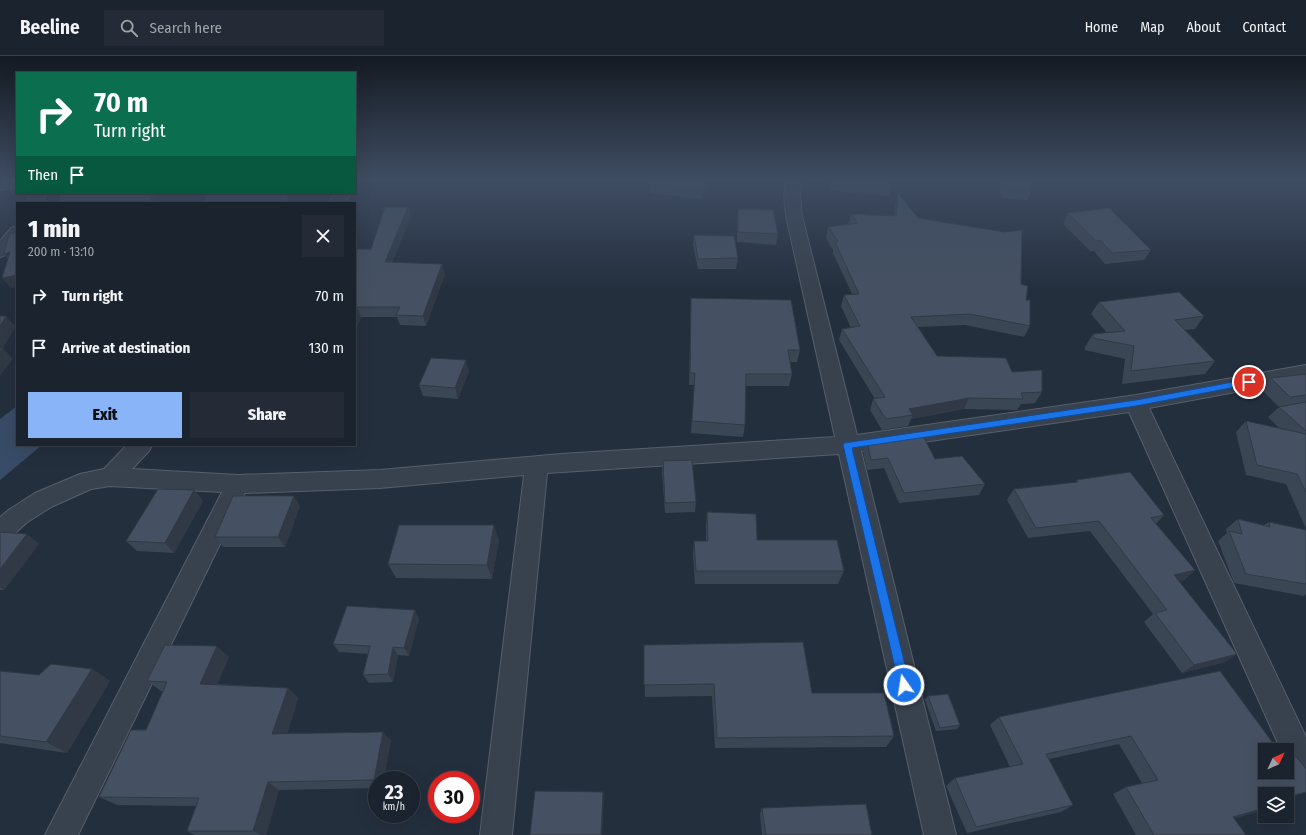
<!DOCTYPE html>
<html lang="en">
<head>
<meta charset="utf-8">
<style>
	body { margin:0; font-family:"Fira Sans Condensed",sans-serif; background:#242b36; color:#f1f3f6; height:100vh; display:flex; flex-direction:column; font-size:15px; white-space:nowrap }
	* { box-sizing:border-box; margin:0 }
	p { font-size:13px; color:#a0a4aa }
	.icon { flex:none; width:22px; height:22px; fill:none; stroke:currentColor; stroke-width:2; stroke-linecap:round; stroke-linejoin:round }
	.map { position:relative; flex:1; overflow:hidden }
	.drawer { position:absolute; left:16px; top:146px; width:340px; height:244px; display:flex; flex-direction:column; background:#1b232e; border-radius:0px; box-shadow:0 4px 16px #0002,0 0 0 1px #39404a }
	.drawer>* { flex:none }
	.top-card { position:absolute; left:16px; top:16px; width:340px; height:122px; border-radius:0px; box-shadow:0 4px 16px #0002,0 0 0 1px #39404a; background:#0b6e4f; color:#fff; overflow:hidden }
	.needle { width:26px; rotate:46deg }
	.controls { position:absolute; left:1258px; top:687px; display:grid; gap:8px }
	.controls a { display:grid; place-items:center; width:36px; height:36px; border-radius:0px; background:#1b232e; box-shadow:0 4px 16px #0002,0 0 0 1px #39404a; font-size:20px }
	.speed { position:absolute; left:368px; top:715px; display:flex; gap:8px; font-size:20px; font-weight:700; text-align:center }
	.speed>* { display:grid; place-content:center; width:52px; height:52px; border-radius:50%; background:#1b232e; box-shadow:0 4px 16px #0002,0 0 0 1px #39404a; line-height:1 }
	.speed small { font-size:10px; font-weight:400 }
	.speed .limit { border:6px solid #d22; background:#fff; color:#111 }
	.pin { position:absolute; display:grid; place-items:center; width:34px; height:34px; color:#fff; margin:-17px; border:2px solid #fff; border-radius:50%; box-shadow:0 1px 4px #0007 }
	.me { position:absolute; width:44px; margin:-22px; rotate:347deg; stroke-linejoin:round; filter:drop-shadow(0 0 3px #0008) }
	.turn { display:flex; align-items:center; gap:14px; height:84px; padding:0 12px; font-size:18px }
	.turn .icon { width:52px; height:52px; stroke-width:2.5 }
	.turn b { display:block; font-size:28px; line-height:34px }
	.then { display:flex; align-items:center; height:38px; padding:0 12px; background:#0003; gap:8px; font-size:15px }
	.round { display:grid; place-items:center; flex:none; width:42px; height:42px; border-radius:0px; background:#242b36 }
	.overview { display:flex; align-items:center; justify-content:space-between; height:68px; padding:0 12px }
	h1 { font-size:24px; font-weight:800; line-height:30px }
	.cta { display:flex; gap:8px; margin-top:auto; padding:8px 12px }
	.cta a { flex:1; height:46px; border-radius:0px; background:#8ab4f8; color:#111; font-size:16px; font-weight:800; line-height:46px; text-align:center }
	.cta a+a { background:#242b36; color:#f1f3f6 }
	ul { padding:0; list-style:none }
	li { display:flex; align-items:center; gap:12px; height:52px; padding:0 12px }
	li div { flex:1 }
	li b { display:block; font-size:15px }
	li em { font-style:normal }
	header { display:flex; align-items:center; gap:24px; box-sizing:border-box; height:56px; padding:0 20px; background:#1b232e; border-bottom:1px solid #39404a }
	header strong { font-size:19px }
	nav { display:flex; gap:22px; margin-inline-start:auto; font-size:14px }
	.search { width:280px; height:36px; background:#242b36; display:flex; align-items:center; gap:10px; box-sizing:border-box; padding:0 14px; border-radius:0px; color:#a0a4aa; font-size:15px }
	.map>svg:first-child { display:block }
	.water { fill:#394c67 }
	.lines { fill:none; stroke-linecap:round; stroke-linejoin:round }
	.street-casing { stroke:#565f6c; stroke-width:2 }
	.street { fill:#38414e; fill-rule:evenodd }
	.wall { fill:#3b4654 }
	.shaded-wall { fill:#303945 }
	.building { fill:#455162; stroke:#303945 }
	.route { fill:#1a73e8; stroke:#114b97 }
</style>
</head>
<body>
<header>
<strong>Beeline</strong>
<div class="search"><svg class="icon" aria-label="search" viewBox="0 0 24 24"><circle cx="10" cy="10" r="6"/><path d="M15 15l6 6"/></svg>Search here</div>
<nav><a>Home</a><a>Map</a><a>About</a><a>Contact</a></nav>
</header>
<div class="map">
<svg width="1306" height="779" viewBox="0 0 1306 779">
	<rect width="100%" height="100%" fill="#242f3e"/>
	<path class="water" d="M206,137H289L286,147H204Z
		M17,350V389H42L0,424V363Z"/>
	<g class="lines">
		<defs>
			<path id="street" d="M0,124H17V131L0,134Z
				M787,124H803L800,139L802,160L857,379L1136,339L1306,309V323L1149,352L1306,681V729L1295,725L1287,706V694H1281L1129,356L861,395L956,779H924L839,398L547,417L512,779H480L524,419L380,432L245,437L78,779H45L222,436L110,430L91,433L51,451L26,467L9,483L0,486V461L10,453L35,437L80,418L104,413L127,389H152L149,395L132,413L238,419L380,414L561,398L835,381L786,160L784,139Z
				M31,137H47L42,147H26Z
				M335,137H351L344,147H328Z
				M17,170C17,184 16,197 0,201V185L11,172Z"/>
		</defs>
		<use href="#street" class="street-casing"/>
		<use href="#street" class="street"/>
	</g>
	<path class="wall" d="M708,124L702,143L650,137V128Z
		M737,124H771L770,128L737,125Z
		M825,124H886L892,131L889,140L832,135Z
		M998,124H1029L1032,134L1027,144L1002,142Z
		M898,137L918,162L1021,228L1026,244L1030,270L1024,281L965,269L918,271L937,300L1012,316L1042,336L1035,347L1021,348L1017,354L964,353L911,363L908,370L882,374L870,354L873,343H875L839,284L842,273L851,272L841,250L844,239L852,238L833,197V194L826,182L828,171L848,168L851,158L894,160L895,148Z
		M408,151L411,161L392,206L445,218L426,270L400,269L397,261H361L355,276V197L371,193Z
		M738,153L778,178L776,189L737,186V164Z
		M1068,157L1151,194L1144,204L1105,208L1094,195H1090L1063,168Z
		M694,179L738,202L736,213H698L693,189Z
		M691,242L800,294L797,306H790L792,318L789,330H745V369L743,381L691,377L694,329H689Z
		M1099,246L1204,260L1195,273L1185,274L1215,305L1205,318L1122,328L1125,303L1085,294V291L1093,278L1107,277L1091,258Z
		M469,315L458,343L423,340L419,329Z
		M1306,318V473L1286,428L1246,419L1236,376L1246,365L1280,373L1268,361L1279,351L1261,333L1271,322Z
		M867,386L935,403L985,428L979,439L899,447L884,412L867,414L863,396Z
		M663,405L696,446L695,456L665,457L662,416Z
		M1077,424L1164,459L1156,468L1195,514L1184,524L1179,525L1225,606L1182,617L1144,566L1153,558L1090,475L1028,482L1007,444L1014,433L1075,427Z
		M194,434L203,445L174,497L137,495L126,485Z
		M300,450L285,491H223L215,481Z
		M707,456L757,484L844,515L838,528H695L693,498L694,485H706V470Z
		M1238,463L1264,469L1269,466L1306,474V538L1304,540L1234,527L1218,485L1227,477L1226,473Z
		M0,476L39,488L4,534H0Z
		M499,484L492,523L396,522L388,508Z
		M419,563L409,600L398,599L393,626L369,627L363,619L368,598L339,596L333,588Z
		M644,589L812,637L894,680L886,691L715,692L712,640L645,641Z
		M229,601L217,628L288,632L298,642L287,678L383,676L391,685L377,724V732L279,734L266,779H195L187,775L196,750L117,749L99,741L146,674L163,635H161L147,625Z
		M92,613L110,625L67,697L0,687V615L39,619Z
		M1220,615L1302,738H1287L1258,756L1234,762L1246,779H1136L1113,738L1126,731L1142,727L1119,688L1049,703L1073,749L1061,756L967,777L946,730L955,722L1010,711L990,669L999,661Z
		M928,640L960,669L957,673L936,675L925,644Z
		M762,752L872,779H762L760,758Z"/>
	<path class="shaded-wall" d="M706,124H708L702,143L703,134Z
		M151,137H157V147H151Z
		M408,151L411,161L388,216L385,206Z
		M10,196L13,208L4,198Z
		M442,208L445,218L426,270L423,260Z
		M17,219V231L11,232L2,222Z
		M357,251L361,261L355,276V256Z
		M6,260L16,271L3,292L13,303L0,320V270Z
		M466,304L469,315L458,343L455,332Z
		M969,342L964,353L911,363L913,359L909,353Z
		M194,434L203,445L174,497L165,487Z
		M294,440L300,450L285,491L278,481Z
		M494,469L499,484L492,523L487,509Z
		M27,478L39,488L4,534L0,531V513Z
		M1195,514L1184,524L1163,528L1174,519Z
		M415,554L419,563L409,600L404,592Z
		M217,590L229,601L213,638L200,628Z
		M393,591L398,599L393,626L388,618Z
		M1237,598L1225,606L1182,617L1194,609Z
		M92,613L110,625L67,697L46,686Z
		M288,632L298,642L284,688L272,678Z
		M383,676L391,685L384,724H377V727L374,724Z
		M268,726L279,734L266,779H261L253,775Z
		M603,736L604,742L602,779H601Z
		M1306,736V737L1302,738L1287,743V741Z
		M1265,752V753L1258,756L1217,767L1233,761Z"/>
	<path class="building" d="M652,124H706L703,134L650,128Z
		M833,124H886L892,131L834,125Z
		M1005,124H1029L1032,134L1007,131Z
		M60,137H151V147H60Z
		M898,137L918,162L1004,176L1022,174L1021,228L1028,230L1026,244H1030V270L970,258L911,261L937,300L1006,302L1012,316L1042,314V336L1021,337L1023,343L969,342L909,353L913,359L886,363L873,343L885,341L842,273L860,270L844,239L859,238L835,186L838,185L828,171L858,167L851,158L896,160Z
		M385,151H408L385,206L442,208L423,260L396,259L400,251H357L355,256V197L357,193H371Z
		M1109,152L1151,194L1112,197L1100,184L1096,185L1068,157Z
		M738,153L773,154L778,178L738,176Z
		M17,176V219L2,222L10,196L4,198L9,178Z
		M694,179L734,180L738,202L698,203Z
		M1179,236L1204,260L1175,264L1215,305L1131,315L1134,290L1093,282V278L1125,275L1099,246Z
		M691,242L791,244L800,294H788L792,318H746L745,369L692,365L695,317H690Z
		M0,260H6L0,270Z
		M0,292H3L0,296Z
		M431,302L466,304L455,332L419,329Z
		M1306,318V339L1290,341L1271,322Z
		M1306,346V375L1279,351Z
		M1246,365L1306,378V436L1297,418L1257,409Z
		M922,378L935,403L962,400L985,428L904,437L888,402L871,404L867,386Z
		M692,404L696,446L665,447L663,405Z
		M1130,416L1164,459L1151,462L1195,514L1174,519L1237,598L1194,609L1155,557L1167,554L1099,465L1036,472L1014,433L1078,426L1077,424Z
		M158,433L194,434L165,487L126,485Z
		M233,440H294L278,481H215Z
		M707,456L756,458L757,484H837L844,515H696L694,485H708Z
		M1238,463L1270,471L1269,466L1306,474V528L1246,518L1229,475L1242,478Z
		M399,469H494L487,509L388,508Z
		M0,476L27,478L0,513Z
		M347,550L415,554L404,592L393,591L388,618L363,619L370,590L333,588Z
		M803,586L812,637H884L894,680L717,682L714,628L644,629V589Z
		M165,589L217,590L200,628L288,632L272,678L383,676L374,724L268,726L253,775H187L199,742L99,741L131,674H146L167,626L147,625Z
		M51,608L92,613L46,686L0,680V615L39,619Z
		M1220,615L1278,694H1265V716H1287V702L1296,700L1306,713V736L1287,741V738H1265V752L1233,761L1246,779H1154L1126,731L1158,724L1131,680L1046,698L1073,749L976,771L955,722L1023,708L999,661Z
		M948,638L960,669L940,672L928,640Z
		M535,735L603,736L601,779H530Z
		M866,748L872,779H766L762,752Z"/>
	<linearGradient id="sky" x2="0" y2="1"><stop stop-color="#141a22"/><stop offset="0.53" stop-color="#3f4d63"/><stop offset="1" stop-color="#3f4d63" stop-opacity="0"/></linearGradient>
	<rect width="1306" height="233" fill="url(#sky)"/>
	<path class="route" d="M1249,323L1253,326L1252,328L1136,350L852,392L910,629L908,633L904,635L900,633L843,389L844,387L1136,344Z"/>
</svg>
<div class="controls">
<a><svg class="needle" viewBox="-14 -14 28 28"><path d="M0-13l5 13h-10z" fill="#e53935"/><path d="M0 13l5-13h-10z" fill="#a0a4aa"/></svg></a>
<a><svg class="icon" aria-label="layers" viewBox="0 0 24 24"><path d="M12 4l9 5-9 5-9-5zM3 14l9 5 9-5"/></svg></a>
</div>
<div class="speed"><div>23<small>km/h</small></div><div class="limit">30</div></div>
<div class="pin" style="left:1249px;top:326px;background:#d93025"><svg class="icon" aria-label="arrive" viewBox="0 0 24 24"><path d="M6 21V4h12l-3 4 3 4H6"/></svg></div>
<svg class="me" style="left:904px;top:629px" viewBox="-20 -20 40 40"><circle r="17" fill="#1a73e8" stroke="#fff" stroke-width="3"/><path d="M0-11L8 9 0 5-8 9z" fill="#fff"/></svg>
<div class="top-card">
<div class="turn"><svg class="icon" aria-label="right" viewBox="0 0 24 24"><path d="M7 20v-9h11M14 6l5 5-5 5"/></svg><div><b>70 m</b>Turn right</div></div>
<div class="then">Then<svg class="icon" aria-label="arrive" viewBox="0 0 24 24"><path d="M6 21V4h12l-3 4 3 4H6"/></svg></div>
</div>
<section class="drawer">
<div class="overview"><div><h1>1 min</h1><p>200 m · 13:10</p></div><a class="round"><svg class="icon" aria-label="close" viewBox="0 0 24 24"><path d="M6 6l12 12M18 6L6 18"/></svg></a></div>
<ul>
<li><svg class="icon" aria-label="right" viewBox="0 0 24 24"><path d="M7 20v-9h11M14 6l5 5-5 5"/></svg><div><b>Turn right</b></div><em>70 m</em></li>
<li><svg class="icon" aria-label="arrive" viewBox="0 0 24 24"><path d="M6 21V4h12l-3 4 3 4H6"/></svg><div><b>Arrive at destination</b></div><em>130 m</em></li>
</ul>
<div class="cta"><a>Exit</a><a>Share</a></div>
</section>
</div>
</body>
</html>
